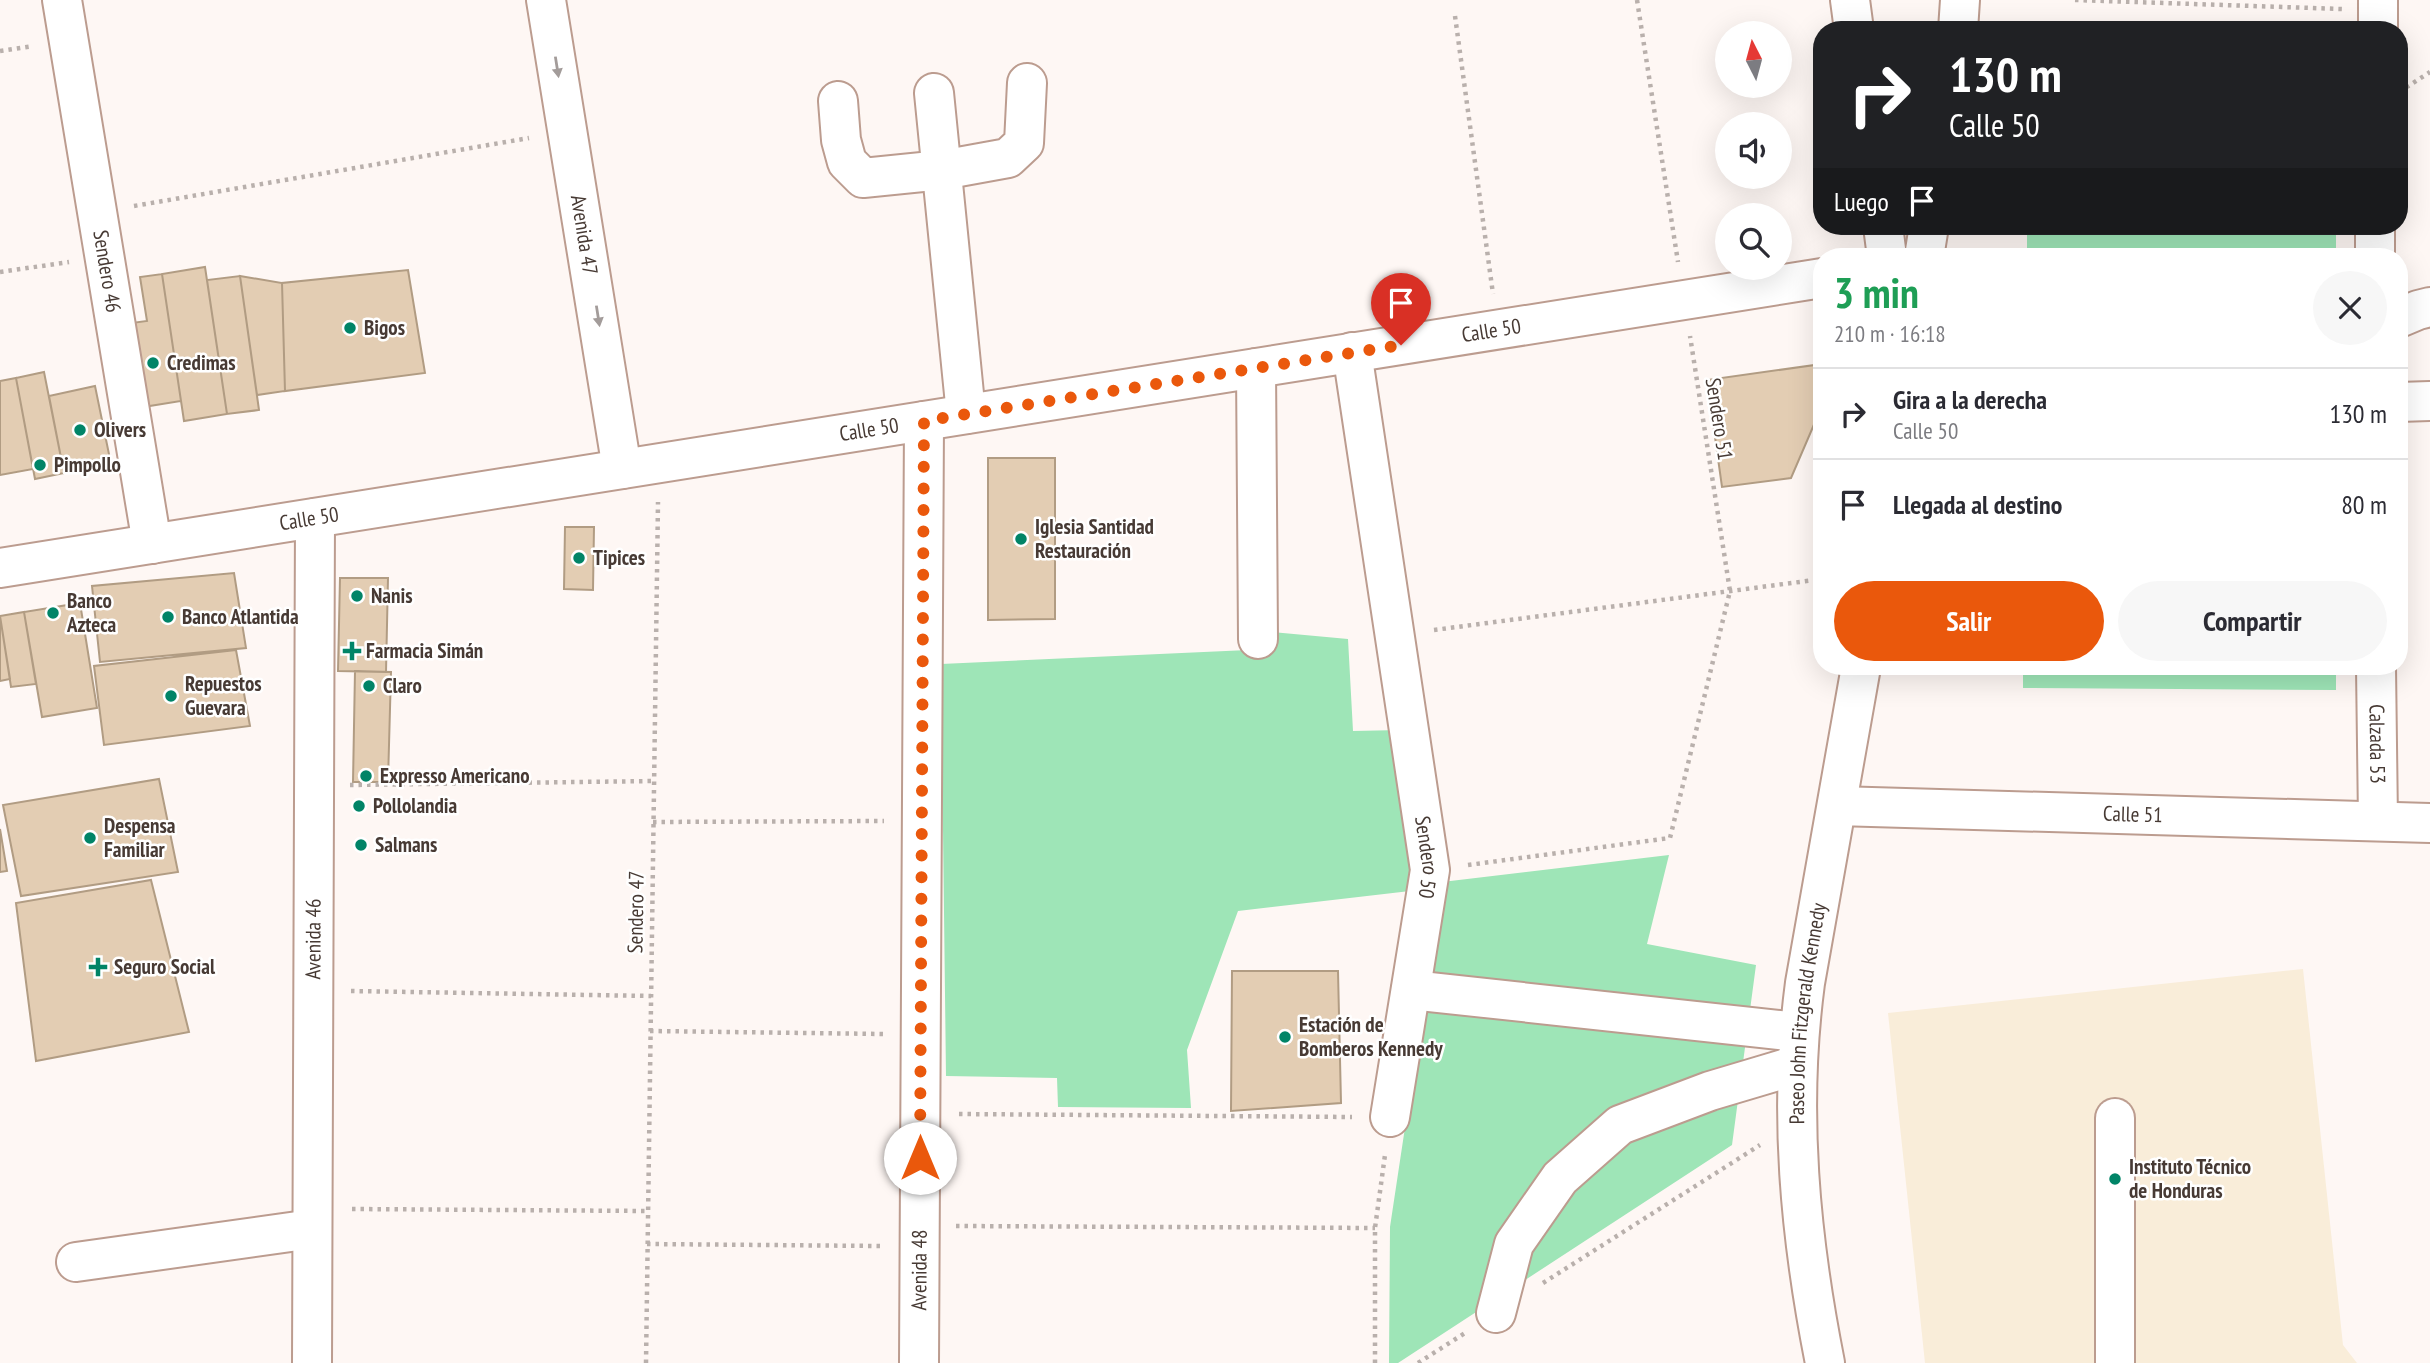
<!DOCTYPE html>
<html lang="es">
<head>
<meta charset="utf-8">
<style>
	body { margin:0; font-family:"PT Sans Narrow",sans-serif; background:#f7f7f7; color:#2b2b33; height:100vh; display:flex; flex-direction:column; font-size:26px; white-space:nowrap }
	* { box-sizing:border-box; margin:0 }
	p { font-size:23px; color:#7c7c81 }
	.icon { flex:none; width:38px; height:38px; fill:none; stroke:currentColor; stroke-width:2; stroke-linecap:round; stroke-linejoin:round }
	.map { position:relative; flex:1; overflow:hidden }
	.details { position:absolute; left:1813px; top:248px; width:595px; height:427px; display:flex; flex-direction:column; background:#fff; border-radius:28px; box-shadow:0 7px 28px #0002 }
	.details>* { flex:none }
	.hud { position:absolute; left:1813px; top:21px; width:595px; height:214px; border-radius:28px; box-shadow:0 7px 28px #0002; background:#202124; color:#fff; overflow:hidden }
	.needle { width:46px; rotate:354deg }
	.controls { position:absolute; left:1715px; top:21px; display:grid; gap:14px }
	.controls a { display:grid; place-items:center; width:77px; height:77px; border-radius:50%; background:#fff; box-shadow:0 7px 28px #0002; font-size:35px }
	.pin { position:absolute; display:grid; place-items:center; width:60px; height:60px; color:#fff; margin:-72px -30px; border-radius:50% 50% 50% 0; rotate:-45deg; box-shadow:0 0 7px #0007 }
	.pin .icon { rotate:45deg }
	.me { position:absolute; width:77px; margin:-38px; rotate:0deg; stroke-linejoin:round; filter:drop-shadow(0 0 5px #0008) }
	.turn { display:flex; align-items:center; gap:24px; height:147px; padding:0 21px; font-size:32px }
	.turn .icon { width:91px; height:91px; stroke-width:2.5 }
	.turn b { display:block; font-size:49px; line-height:60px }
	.then { display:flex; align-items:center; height:66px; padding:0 21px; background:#0003; gap:14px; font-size:26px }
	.round { display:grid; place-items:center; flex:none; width:74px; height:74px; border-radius:37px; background:#f7f7f7 }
	.headline { display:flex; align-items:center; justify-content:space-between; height:119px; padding:0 21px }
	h1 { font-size:42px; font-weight:700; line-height:52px; color:#1e9e55 }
	.cta { display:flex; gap:14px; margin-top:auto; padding:14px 21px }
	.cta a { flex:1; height:80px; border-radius:42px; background:#ea580c; color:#fff; font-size:28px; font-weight:700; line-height:80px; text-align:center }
	.cta a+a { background:#f7f7f7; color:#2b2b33 }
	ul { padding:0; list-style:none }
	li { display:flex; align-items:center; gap:21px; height:91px; padding:0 21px; border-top:2px solid #e1e1e2 }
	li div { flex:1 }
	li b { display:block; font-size:26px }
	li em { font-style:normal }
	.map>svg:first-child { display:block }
	.education { fill:#f9edd9 }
	.green { fill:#9ee5b7 }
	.building { fill:#e3cdb3; stroke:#b19c83; stroke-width:2 }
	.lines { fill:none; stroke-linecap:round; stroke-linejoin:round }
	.minor-casing { stroke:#bc9c8f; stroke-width:42 }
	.path { stroke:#b9b0ac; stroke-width:4.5; stroke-dasharray:3.5 5; stroke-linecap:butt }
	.minor { stroke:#fff; stroke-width:38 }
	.oneway { fill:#a39c9a }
	.route { stroke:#ea580c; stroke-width:12; stroke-dasharray:0 21.6 }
	.poi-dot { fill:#018467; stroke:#fff; stroke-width:2.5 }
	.labels { text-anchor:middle; stroke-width:5; stroke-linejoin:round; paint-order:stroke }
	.street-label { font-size:21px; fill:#473a34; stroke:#fff }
	.poi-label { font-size:21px; font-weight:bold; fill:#473a34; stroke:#fff; text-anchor:start }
</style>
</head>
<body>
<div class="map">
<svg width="2430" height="1363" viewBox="0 0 2430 1363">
	<rect width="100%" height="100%" fill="#fef7f4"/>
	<path class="education" d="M2303,969L2343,1345L2357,1363H1925L1888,1013Z"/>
	<path class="green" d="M2027,226H2336V257H2027Z
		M1272,632L1348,639L1353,731L1401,730L1417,865L1410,891L1238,911L1187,1050L1191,1108L1058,1107L1057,1078L946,1076L941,664L1270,649Z
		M2023,667H2336V690L2023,688Z
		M1669,855L1647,944L1756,965L1732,1145L1398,1363H1389L1390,1227L1442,882Z"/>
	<path class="building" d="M205,267L227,414L184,421L162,274Z
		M408,270L425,373L285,391L282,283Z
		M162,274L181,401L137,408L124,324L147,321L140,277Z
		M240,276L282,283L285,391L257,395Z
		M240,276L259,410L227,414L207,280Z
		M1822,364V406L1791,478L1722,487L1707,380Z
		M44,372L64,473L35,479L16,378Z
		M16,378L33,469L0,475V381Z
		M95,386L111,464L64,473L49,396Z
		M988,458H1055V619L988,620Z
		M565,527H594L593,590L564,589Z
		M234,573L246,648L100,662L92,586Z
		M340,578H388L386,672L338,671Z
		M80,603L97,708L42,717L24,612Z
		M24,612L36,684L11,687L0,616Z
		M0,616L10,679L0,681Z
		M236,650L250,726L104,745L94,666Z
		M355,671L391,672L388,782H353Z
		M159,779L178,872L21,896L3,805Z
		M0,829L7,871L0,872Z
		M151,880L189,1032L36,1061L16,903Z
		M1232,971H1338L1341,1103L1231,1111Z"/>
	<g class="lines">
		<defs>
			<g id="minor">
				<path id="s1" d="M62,0L152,544"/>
				<path id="s2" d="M546,0L622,469"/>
				<path d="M1850,0L1854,30"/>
				<path d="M1958,30L1960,0"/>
				<path d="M2378,30V0"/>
				<path d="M934,93L966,414"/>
				<path d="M838,101L841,140L847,162L863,178L942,170L1008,158L1024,143L1027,83"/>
				<path d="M1883,226L1887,257"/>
				<path d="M1924,257L1929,226"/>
				<path d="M2375,257V226"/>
				<path d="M2399,318L2418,310L2430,307"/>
				<path id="s3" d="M1352,352L1430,870L1390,1117"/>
				<path d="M1256,368L1258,639"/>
				<path d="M2399,402L2430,401"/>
				<path id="s4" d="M0,568L1822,278"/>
				<path id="s5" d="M2376,667L2378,821"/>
				<path id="s6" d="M1837,806L2430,823"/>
				<path d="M1411,990L1798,1032"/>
				<path d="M2115,1118V1363"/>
				<path d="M76,1262L312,1229"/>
				<path d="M1496,1313L1514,1244L1560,1178L1620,1125L1710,1091L1797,1065"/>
				<path id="s7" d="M312,1363L315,518"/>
				<path id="s8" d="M919,1363L924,421"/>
				<path id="s9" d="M1825,1363C1800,1237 1788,1111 1805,983L1861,667"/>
			</g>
		</defs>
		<use href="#minor" class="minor-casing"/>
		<path class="path" d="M1637,0L1678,262
			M2075,0L2342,9
			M1455,16L1493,294
			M0,51L33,46
			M2399,92L2430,72
			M134,206L529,138
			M0,272L69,262
			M1434,630L1822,579
			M350,785L654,781
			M653,822L884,821
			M1468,865L1670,838L1730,591L1690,336
			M351,991L651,996
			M650,1031L884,1034
			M959,1114L1352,1117
			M352,1209L648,1211
			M956,1226L1375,1228
			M647,1244L881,1246
			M1543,1283L1760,1145
			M646,1363L658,502
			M1375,1363V1228L1385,1155
			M1418,1363L1465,1333"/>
		<use href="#minor" class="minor"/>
	</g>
	<defs><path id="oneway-solid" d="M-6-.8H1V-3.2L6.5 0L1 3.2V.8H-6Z" transform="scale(1.75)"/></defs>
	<g class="oneway">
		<use href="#oneway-solid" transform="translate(557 67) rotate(81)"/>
		<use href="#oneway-solid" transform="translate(598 316) rotate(81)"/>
	</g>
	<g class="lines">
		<path class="route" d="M920,1158L924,421L1401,345"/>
	</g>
	<g class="poi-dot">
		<circle cx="350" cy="328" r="7"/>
		<circle cx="153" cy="363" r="7"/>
		<circle cx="80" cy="430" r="7"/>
		<circle cx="40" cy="465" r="7"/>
		<circle cx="1021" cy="539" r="7"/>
		<circle cx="579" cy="558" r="7"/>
		<circle cx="357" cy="596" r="7"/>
		<circle cx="53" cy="613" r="7"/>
		<circle cx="168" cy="617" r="7"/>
		<path d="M348.5 640.5h7v7h7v7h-7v7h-7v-7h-7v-7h7z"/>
		<circle cx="369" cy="686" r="7"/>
		<circle cx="171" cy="696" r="7"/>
		<circle cx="366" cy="776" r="7"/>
		<circle cx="359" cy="806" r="7"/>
		<circle cx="90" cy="838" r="7"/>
		<circle cx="361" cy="845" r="7"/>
		<path d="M94.5 956.5h7v7h7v7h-7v7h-7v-7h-7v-7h7z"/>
		<circle cx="1285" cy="1037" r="7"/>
		<circle cx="2115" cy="1179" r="7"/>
	</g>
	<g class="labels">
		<g class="street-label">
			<text dy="7" stroke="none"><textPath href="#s2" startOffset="238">Avenida 47</textPath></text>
			<text dy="7" stroke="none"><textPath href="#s1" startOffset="275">Sendero 46</textPath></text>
			<text dy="7" stroke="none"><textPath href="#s4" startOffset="1510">Calle 50</textPath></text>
			<text transform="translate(1719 419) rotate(81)" y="7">Sendero 51</text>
			<text dy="7" stroke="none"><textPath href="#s4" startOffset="880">Calle 50</textPath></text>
			<text dy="7" stroke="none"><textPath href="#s4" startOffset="313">Calle 50</textPath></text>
			<text dy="7" stroke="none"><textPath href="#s5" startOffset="77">Calzada 53</textPath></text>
			<text dy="7" stroke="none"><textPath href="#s6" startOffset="296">Calle 51</textPath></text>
			<text dy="7" stroke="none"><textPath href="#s3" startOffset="511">Sendero 50</textPath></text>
			<text transform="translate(636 912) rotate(-89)" y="7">Sendero 47</text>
			<text dy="7" stroke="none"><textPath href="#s7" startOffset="424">Avenida 46</textPath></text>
			<text dy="7" stroke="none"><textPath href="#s9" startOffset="352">Paseo John Fitzgerald Kennedy</textPath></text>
			<text dy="7" stroke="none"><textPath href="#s8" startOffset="93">Avenida 48</textPath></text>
		</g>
		<g class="poi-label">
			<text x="364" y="335">Bigos</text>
			<text x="167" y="370">Credimas</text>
			<text x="94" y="437">Olivers</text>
			<text x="54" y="472">Pimpollo</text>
			<text x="1035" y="534">Iglesia Santidad<tspan x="1035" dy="24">Restauración</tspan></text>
			<text x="593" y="565">Tipices</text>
			<text x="371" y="603">Nanis</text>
			<text x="67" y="608">Banco<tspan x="67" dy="24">Azteca</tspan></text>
			<text x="182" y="624">Banco Atlantida</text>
			<text x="366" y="658">Farmacia Simán</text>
			<text x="185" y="691">Repuestos<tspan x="185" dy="24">Guevara</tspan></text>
			<text x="383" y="693">Claro</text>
			<text x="380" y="783">Expresso Americano</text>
			<text x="373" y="813">Pollolandia</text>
			<text x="104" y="833">Despensa<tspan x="104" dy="24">Familiar</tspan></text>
			<text x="375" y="852">Salmans</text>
			<text x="114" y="974">Seguro Social</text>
			<text x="1299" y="1032">Estación de<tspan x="1299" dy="24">Bomberos Kennedy</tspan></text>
			<text x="2129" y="1174">Instituto Técnico<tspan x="2129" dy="24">de Honduras</tspan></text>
		</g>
	</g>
</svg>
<div class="controls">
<a><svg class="needle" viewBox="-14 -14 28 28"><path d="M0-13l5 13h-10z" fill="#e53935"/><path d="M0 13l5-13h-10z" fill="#7c7c81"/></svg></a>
<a><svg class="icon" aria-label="sound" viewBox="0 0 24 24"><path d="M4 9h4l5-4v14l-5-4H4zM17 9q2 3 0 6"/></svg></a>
<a><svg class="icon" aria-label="search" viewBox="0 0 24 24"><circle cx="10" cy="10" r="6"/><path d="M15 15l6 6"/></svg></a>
</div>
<div class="pin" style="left:1401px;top:345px;background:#d93025"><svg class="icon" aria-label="arrive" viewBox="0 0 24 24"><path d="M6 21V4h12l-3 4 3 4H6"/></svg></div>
<svg class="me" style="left:920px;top:1158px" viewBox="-20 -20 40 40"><circle r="19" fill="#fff"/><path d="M0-13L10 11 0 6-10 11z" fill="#ea580c"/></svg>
<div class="hud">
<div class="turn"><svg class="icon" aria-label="right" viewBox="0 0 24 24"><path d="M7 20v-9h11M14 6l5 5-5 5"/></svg><div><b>130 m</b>Calle 50</div></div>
<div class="then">Luego<svg class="icon" aria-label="arrive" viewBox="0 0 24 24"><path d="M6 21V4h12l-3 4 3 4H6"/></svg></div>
</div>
<section class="details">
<div class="headline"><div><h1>3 min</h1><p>210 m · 16:18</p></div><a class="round"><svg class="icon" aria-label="close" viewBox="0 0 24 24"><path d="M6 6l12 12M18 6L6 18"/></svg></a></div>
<ul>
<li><svg class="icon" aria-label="right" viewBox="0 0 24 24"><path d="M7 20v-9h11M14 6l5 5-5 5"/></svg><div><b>Gira a la derecha</b><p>Calle 50</p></div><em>130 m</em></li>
<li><svg class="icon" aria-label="arrive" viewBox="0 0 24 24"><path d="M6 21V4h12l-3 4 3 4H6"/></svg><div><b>Llegada al destino</b></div><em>80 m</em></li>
</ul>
<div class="cta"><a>Salir</a><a>Compartir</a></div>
</section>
</div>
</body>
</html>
